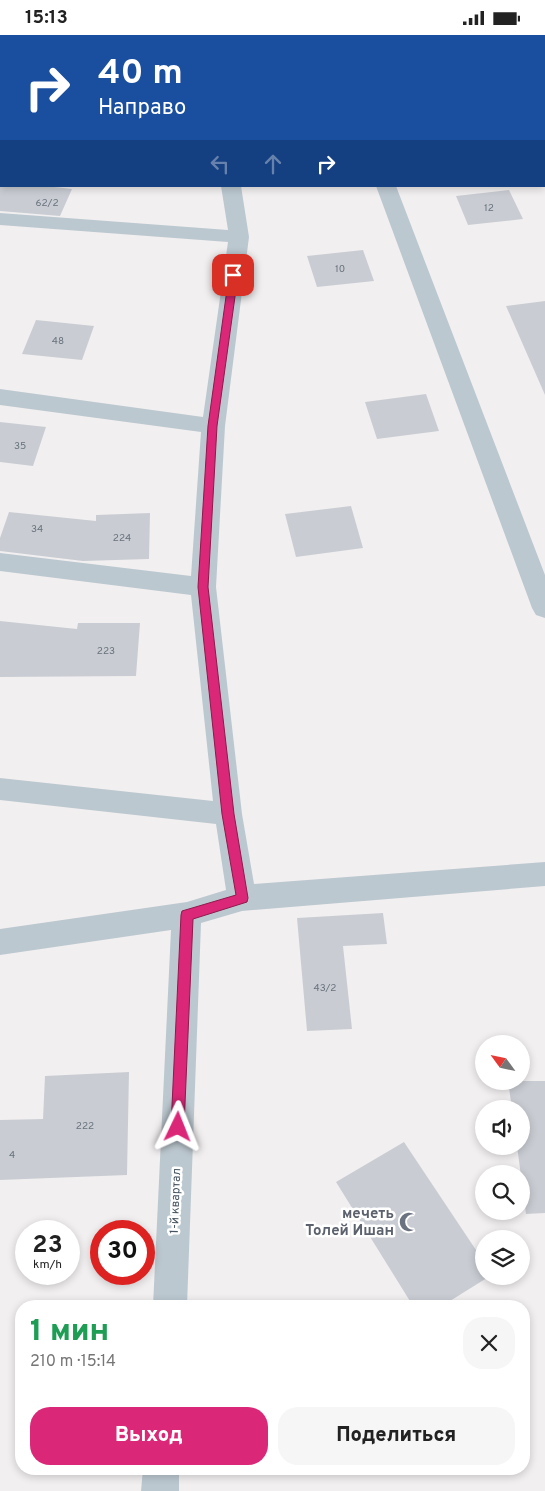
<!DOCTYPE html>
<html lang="ru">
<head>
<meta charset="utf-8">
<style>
	body { margin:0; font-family:Overpass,sans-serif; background:#f6f6f6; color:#222; height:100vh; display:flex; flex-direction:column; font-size:19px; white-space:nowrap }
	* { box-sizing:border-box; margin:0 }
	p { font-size:16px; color:#767676 }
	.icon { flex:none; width:28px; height:28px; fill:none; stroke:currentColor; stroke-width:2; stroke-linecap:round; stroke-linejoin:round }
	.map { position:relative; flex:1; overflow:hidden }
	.sheet { position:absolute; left:15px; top:1265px; width:515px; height:175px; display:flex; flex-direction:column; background:#fff; border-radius:20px; box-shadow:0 2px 8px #0003 }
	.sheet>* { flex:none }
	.hud { position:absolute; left:0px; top:0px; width:545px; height:152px; box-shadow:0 2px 8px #0003; background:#1a4fa0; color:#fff; overflow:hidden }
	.needle { width:32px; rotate:303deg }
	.tools { position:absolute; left:475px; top:1000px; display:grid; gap:10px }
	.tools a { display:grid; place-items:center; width:55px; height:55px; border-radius:50%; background:#fff; box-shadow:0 2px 8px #0003; font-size:25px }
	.speed { position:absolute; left:15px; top:1185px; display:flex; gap:10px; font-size:25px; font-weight:700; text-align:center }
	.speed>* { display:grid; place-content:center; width:65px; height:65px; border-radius:50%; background:#fff; box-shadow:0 2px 8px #0003; line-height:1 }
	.speed small { font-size:12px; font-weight:400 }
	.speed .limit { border:8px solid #d22; background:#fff; color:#111 }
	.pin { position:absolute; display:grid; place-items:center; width:42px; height:42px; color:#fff; margin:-21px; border-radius:10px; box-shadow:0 2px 8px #0006 }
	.me { position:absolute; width:55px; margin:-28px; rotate:2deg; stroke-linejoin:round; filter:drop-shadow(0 0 4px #0008) }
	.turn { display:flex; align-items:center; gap:18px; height:105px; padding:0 15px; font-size:22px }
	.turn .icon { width:65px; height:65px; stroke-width:2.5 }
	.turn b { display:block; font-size:35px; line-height:42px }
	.lanes { display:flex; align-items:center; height:48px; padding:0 15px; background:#0003; justify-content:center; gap:25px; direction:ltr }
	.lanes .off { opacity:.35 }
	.round { display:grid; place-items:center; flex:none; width:52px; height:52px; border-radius:20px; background:#f6f6f6 }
	.head { display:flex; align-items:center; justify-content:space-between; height:85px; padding:0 15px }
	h1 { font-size:30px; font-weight:800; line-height:38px; color:#1e9e55 }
	.primary-button { display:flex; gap:10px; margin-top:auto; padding:10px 15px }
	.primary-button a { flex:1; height:58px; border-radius:20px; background:#db2777; color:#fff; font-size:20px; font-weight:800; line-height:58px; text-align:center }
	.primary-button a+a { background:#f6f6f6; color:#222 }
	.status { display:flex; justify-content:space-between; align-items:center; height:35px; padding:0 25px; background:#fff; direction:ltr }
	.status svg { height:14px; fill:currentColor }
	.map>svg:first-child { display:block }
	.building { fill:#c9cdd3 }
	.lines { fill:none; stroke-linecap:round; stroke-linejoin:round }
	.minor { fill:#bcc8d0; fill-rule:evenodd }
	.route { fill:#db2777; stroke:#8e194d }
	.labels { text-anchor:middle; stroke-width:5; stroke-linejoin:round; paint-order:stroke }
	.number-label { font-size:10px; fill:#67727c }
	.street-label { font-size:12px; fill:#46545f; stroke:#fff }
	.near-worship-label { font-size:15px; font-weight:bold; fill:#5b616d; stroke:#fff; text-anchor:end }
</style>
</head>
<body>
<div class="status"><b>15:13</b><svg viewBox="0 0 49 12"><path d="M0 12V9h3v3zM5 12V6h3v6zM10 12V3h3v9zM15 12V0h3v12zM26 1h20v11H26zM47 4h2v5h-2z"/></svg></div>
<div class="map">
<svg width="545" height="1456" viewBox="0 0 545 1456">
	<rect width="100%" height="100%" fill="#f2eff0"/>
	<path class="building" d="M0,151H46L72,154L60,181L0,176Z
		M509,155L523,184L468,190L456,161Z
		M363,215L374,246L317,252L307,221Z
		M545,266V360L506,271Z
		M36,285L94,291L82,325L22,319Z
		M426,359L439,396L377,404L365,367Z
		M0,387L46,392L33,431L0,427Z
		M351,471L363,513L296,522L285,479Z
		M9,477L96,486V480L150,478L149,524L83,526L0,516V503Z
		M0,586L77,594L78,588H140L136,641L0,642Z
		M383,878L387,909L343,911L352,994L307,996L297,883Z
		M129,1037L127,1140L0,1145V1085L43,1084L45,1041Z
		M508,1046H545V1178L526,1179L517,1111H521V1074H512Z
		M404,1107L484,1227V1241H490L442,1271H413L336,1147Z"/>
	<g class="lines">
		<path class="minor" d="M209,0H227V1H209Z
			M320,0H338L339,1H321Z
			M478,0H496L497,1H479Z
			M0,80H1V92H0Z
			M544,96H545V111L544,110Z
			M221,151H241L249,202L225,391L216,552L242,779L254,849L545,827V851L242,876L201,888L187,1271H153L171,895L0,920V894L187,867L226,855L216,789L0,765V743L213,766L191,560L0,536V518L191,541L201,397L0,370V354L203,382L228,207L0,190V178L228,195Z
			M376,151H396L545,540V583L536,580L532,573Z
			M143,1434H179V1456H141Z"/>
	</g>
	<path class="route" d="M233,237L238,240L217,391L208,552L234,779L248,863L247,867L193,884L184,1092L182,1097L178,1099L173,1097L171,1092L181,880L182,876L236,860L222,779L198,552L208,391L229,240Z"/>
	<defs>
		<symbol id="mosque-bare" viewBox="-9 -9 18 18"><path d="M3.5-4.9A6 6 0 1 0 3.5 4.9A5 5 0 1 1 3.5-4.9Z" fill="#6b7280" stroke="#fff" stroke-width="2.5" paint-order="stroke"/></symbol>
	</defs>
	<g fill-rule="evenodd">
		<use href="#mosque-bare" x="395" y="1173" width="28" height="28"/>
	</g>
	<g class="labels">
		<g class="number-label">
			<text x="47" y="171">62/2</text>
			<text x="489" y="176">12</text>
			<text x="340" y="237">10</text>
			<text x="58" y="309">48</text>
			<text x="20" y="414">35</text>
			<text x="37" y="497">34</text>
			<text x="122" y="506">224</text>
			<text x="106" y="619">223</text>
			<text x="325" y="956">43/2</text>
			<text x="85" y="1094">222</text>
			<text x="12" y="1123">4</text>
		</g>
		<g class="street-label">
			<text transform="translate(175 1166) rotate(-88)" y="4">1-й квартал</text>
		</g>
		<g class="near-worship-label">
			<text x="394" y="1183">мечеть<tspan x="394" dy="17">Толей Ишан</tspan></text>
		</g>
	</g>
</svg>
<div class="tools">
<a><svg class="needle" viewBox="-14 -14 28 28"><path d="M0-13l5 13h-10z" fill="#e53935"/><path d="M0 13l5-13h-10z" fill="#767676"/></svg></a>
<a><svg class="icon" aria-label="sound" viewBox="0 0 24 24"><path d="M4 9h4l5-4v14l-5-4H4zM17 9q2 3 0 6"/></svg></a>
<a><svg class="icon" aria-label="search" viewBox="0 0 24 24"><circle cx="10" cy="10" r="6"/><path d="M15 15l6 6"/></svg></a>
<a><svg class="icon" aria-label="layers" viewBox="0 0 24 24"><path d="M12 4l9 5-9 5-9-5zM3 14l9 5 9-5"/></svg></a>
</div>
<div class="speed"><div>23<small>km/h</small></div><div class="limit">30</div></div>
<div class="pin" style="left:233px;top:240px;background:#d93025"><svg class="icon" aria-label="arrive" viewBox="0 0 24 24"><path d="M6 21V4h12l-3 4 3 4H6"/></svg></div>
<svg class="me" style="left:178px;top:1092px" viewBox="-20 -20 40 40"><path d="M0-17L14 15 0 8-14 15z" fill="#db2777" stroke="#fff" stroke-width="4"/></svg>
<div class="hud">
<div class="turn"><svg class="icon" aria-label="right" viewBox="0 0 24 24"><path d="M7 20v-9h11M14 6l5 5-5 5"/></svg><div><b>40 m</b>Направо</div></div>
<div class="lanes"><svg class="icon off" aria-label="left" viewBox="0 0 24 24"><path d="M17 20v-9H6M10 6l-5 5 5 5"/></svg><svg class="icon off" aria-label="ahead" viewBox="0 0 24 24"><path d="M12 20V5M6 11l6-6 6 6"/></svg><svg class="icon" aria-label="right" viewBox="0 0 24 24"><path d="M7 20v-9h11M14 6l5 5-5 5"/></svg></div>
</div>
<section class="sheet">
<div class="head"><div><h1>1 мин</h1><p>210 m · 15:14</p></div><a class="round"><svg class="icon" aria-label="close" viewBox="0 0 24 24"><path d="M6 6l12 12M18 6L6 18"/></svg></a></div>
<div class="primary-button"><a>Выход</a><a>Поделиться</a></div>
</section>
</div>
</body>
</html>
